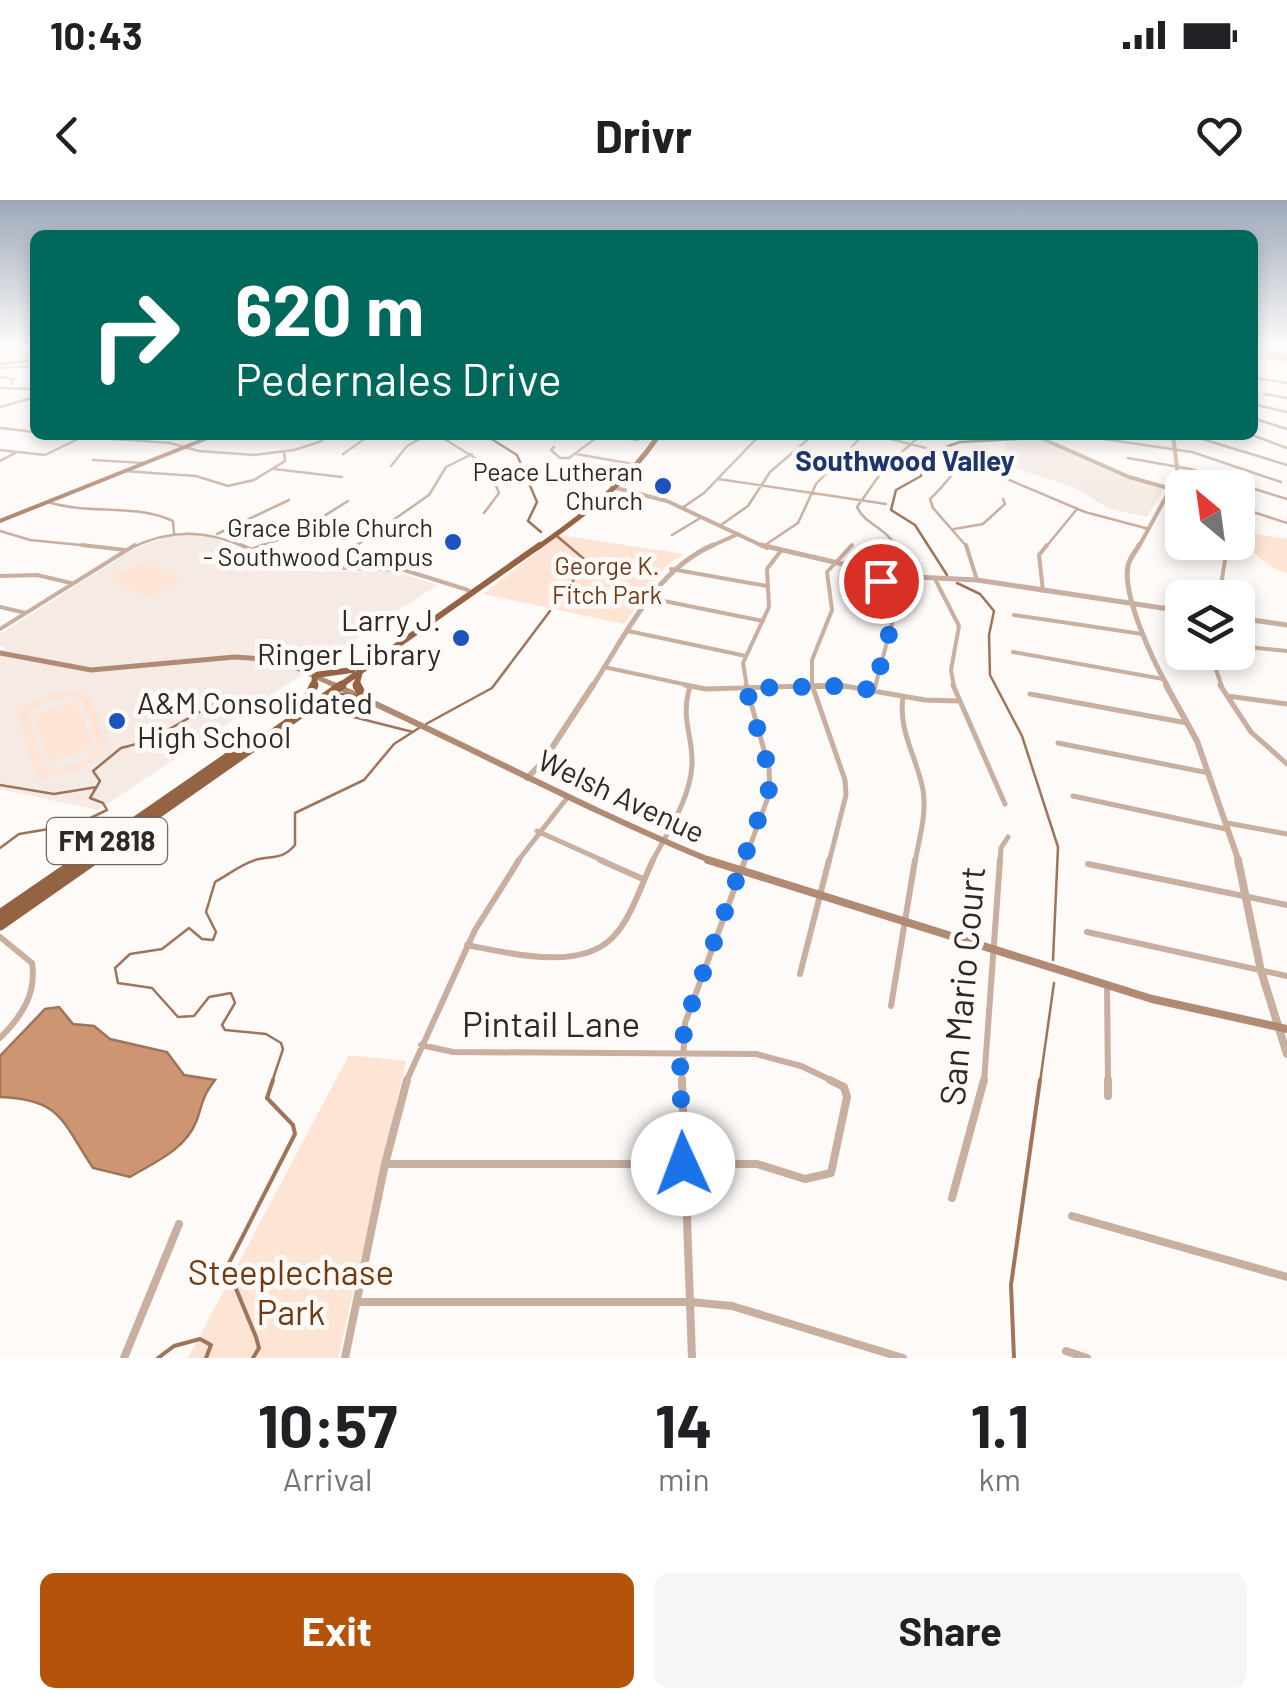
<!DOCTYPE html>
<html lang="en">
<head>
<meta charset="utf-8">
<style>
	body { margin:0; font-family:Barlow,sans-serif; background:#f6f6f6; color:#202124; height:100vh; display:flex; flex-direction:column; font-size:38px; white-space:nowrap }
	* { box-sizing:border-box; margin:0 }
	p { font-size:32px; color:#757577 }
	.icon { flex:none; width:55px; height:55px; fill:none; stroke:currentColor; stroke-width:2; stroke-linecap:round; stroke-linejoin:round }
	.map { position:relative; height:1158px; overflow:hidden }
	.side { display:flex; flex-direction:column; background:#fff; flex:1 }
	.side>* { flex:none }
	.hud { position:absolute; left:30px; top:30px; width:1228px; height:210px; border-radius:15px; box-shadow:0 5px 15px #0003; background:#00695c; color:#fff; overflow:hidden }
	.needle { width:65px; rotate:331deg }
	.buttons { position:absolute; left:1165px; top:270px; display:grid; gap:20px }
	.buttons a { display:grid; place-items:center; width:90px; height:90px; border-radius:15px; background:#fff; box-shadow:0 5px 15px #0003; font-size:50px }
	.pin { position:absolute; display:grid; place-items:center; width:85px; height:85px; color:#fff; margin:-42px; border:5px solid #fff; border-radius:50%; box-shadow:0 2px 10px #0007 }
	.me { position:absolute; width:110px; margin:-55px; rotate:358deg; stroke-linejoin:round; filter:drop-shadow(0 0 8px #0008) }
	.turn { display:flex; align-items:center; gap:35px; height:210px; padding:0 40px; font-size:45px }
	.turn .icon { width:130px; height:130px; stroke-width:2.5 }
	.turn b { display:block; font-size:70px; line-height:85px }
	.eta { display:flex; justify-content:space-evenly; align-items:center; height:170px; text-align:center }
	.eta b { font-size:60px; font-weight:700; line-height:70px }
	.button { display:flex; gap:20px; margin-top:auto; padding:20px 40px }
	.button a { flex:1; height:115px; border-radius:15px; background:#b45309; color:#fff; font-size:40px; font-weight:700; line-height:115px; text-align:center }
	.button a+a { background:#f6f6f6; color:#202124 }
	.status { display:flex; justify-content:space-between; align-items:center; height:70px; padding:0 50px; background:#fff; direction:ltr }
	.status svg { height:28px; fill:currentColor }
	header { display:flex; justify-content:space-between; align-items:center; height:130px; padding:0 40px; background:#fff; font-size:45px; font-weight:700 }
	.map>svg:first-child { display:block }
	.built { fill:#f5eae4 }
	.green { fill:#fde4d5; fill-rule:evenodd }
	.water { fill:#ce9572; stroke:#9e745a; stroke-width:2.5 }
	.lines { fill:none; stroke-linecap:round; stroke-linejoin:round }
	.stream-far1 { stroke:#9e745a; stroke-width:2.5 }
	.stream { stroke:#9e745a; stroke-width:4 }
	.minor-far4 { stroke:#c9af9f; stroke-width:2.5 }
	.minor-far3 { stroke:#c9af9f; stroke-width:4 }
	.minor-far2 { stroke:#c9af9f; stroke-width:5 }
	.minor-far1 { stroke:#c9af9f; stroke-width:6 }
	.minor { stroke:#c9af9f; stroke-width:8 }
	.tertiary-far4 { stroke:#c9af9f; stroke-width:2.5 }
	.tertiary-far3 { stroke:#c9af9f; stroke-width:4 }
	.tertiary-far2 { stroke:#c9af9f; stroke-width:5 }
	.tertiary-far1 { stroke:#c9af9f; stroke-width:6 }
	.tertiary { stroke:#c9af9f; stroke-width:8 }
	.secondary-far4 { stroke:#b08a73; stroke-width:2.5 }
	.secondary-far3 { stroke:#b08a73; stroke-width:4 }
	.secondary-far2 { stroke:#b08a73; stroke-width:5 }
	.secondary-far1 { stroke:#b08a73; stroke-width:6 }
	.secondary { stroke:#b08a73; stroke-width:8 }
	.trunk-far3 { stroke:#946344; stroke-width:5 }
	.trunk-far2 { stroke:#946344; stroke-width:6 }
	.trunk-far1 { stroke:#946344; stroke-width:9 }
	.trunk { stroke:#946344; stroke-width:11 }
	.motorway { stroke:#8b5736; stroke-width:5 }
	.motorway-bridge { stroke:#8b5736; stroke-width:5 }
	.route { stroke:#1a73e8; stroke-width:18; stroke-dasharray:0 32.4 }
	.poi-dot { fill:#1e52bf; stroke:#fefaf8; stroke-width:4 }
	.labels { text-anchor:middle; stroke-width:10; stroke-linejoin:round; paint-order:stroke }
	.far-poi-label { font-size:25px; fill:#2f2823; stroke:#fefaf8; text-anchor:end }
	.far-park-label { font-size:25px; fill:#703b14; stroke:#fefaf8 }
	.far-neighbourhood-label { font-size:28px; font-weight:bold; fill:#1b366c; stroke:#fefaf8 }
	.shield { fill:#fefaf8; stroke:#6d6763; stroke-width:2.5 }
	.shield-label { font-size:28px; font-weight:bold; fill:#2f2823 }
	.poi-label { font-size:30px; fill:#2f2823; stroke:#fefaf8; text-anchor:end }
	.street-label { font-size:30px; fill:#2f2823; stroke:#fefaf8 }
	.near-street-label { font-size:35px; fill:#2f2823; stroke:#fefaf8 }
	.near-park-label { font-size:35px; fill:#703b14; stroke:#fefaf8 }
</style>
</head>
<body>
<div class="status"><b>10:43</b><svg viewBox="0 0 49 12"><path d="M0 12V9h3v3zM5 12V6h3v6zM10 12V3h3v9zM15 12V0h3v12zM26 1h20v11H26zM47 4h2v5h-2z"/></svg></div>
<header><svg class="icon" aria-label="back" viewBox="0 0 24 24"><path d="M15 5l-7 7 7 7"/></svg>Drivr<svg class="icon" aria-label="heart" viewBox="0 0 24 24"><path d="M12 20l-8-8c-3-5 5-10 8-4 3-6 11-1 8 4z"/></svg></header>
<div class="map">
<svg width="1287" height="1158" viewBox="0 0 1287 1158">
	<rect width="100%" height="100%" fill="#fefaf8"/>
	<path class="built" d="M1033,237L1129,279L1163,290L1147,317L1108,308L1075,288L1012,267L1005,259L1006,241Z
		M193,334L209,336L286,371L397,372L437,385L98,610L0,589V452L5,448L0,446V434L134,349L166,337Z"/>
	<path class="green" d="M1238,331L1287,339V373C1264,368 1258,351 1238,342Z
		M559,335L684,354L666,366L624,424L483,394Z
		M147,361L184,380L147,398L110,378Z
		M73,491L90,497L107,546C91,573 61,571 38,580L17,510L47,496ZM66,495L81,498L100,547L80,565L53,570L42,563L29,515L42,502Z
		M76,501L94,546L49,563L34,516Z
		M349,855L406,861L338,1158H188Z"/>
	<path class="water" d="M59,807L73,824L94,826L110,839L167,852L184,875L215,880C200,900 204,902 196,922C185,950 153,963 130,977L93,968C62,922 62,899 0,897V856L45,809Z"/>
	<g class="lines">
		<path class="stream-far1" d="M0,164L35,160
			M485,235L517,255L537,302L528,321L541,332
			M1043,237L1047,235
			M947,375L915,325L891,310L896,290L921,276L928,253L960,242L1037,238
			M957,383L980,394L994,411L989,435L990,475L1022,536L1058,647L1053,760
			M554,405L571,385L584,359L558,337
			M318,508L413,532
			M426,524L492,488L550,411
			M0,585L54,594L97,587
			M0,648L19,634L78,624L107,610L103,603L90,598L100,581L93,571L121,548L148,541L221,500L259,509L289,501
			M272,882L283,849L281,843L266,834L225,830L222,825L235,803L231,793L209,797L194,816L178,817L152,788L118,783L115,768L130,754L162,749L189,728L202,739L213,740L216,732L206,712L215,682C228,675 244,662 259,659C275,656 283,659 295,645V613L364,580L394,544L419,528
			M1040,882L1054,783"/>
		<path class="stream" d="M158,1158L174,1146L200,1139L211,1145L206,1158
			M253,1158L259,1148L256,1137L227,1067L295,934L293,925L267,898L273,880
			M1014,1158L1011,1085L1040,880"/>
		<path class="minor-far4" d="M13,153L25,149
			M0,154L35,153
			M0,177L14,179L11,185
			M0,188L35,189
			M1264,194L1287,198
			M1252,204L1287,212
			M0,207L35,197
			M1252,218L1287,229
			M0,228L35,232
			M59,235L170,243L199,251L254,255L294,250L322,241
			M438,235L488,266L499,293L484,313
			M606,235L637,240L642,235
			M875,235L926,248
			M1189,235L1287,265
			M1252,235L1287,248
			M1090,237L1192,252L1281,282
			M554,247L551,250L560,258H569L600,235
			M0,250L45,255L78,239
			M343,254L370,235
			M576,254L633,264
			M1128,258L1190,269L1287,299
			M93,260L144,263
			M0,261L15,253
			M958,263L995,274L1085,312L1149,329
			M391,266L407,246L427,235
			M274,269L342,277
			M124,271L196,276L228,286L254,280L285,261L284,252
			M718,279L886,304
			M1171,289L1182,292
			M48,302C89,315 133,303 173,321L174,333
			M1238,307L1287,323
			M682,308L704,293L760,235
			M721,325L748,306L770,272L813,235
			M954,329L983,324L1005,304L1003,299
			M0,331L30,340L111,348
			M217,334L289,300
			M672,335L702,317
			M765,345L798,323L816,284L863,235
			M131,348C172,328 207,330 247,348
			M257,348L300,331L348,301
			M353,348L429,295L446,267L472,254
			M849,348L852,345
			M896,348C889,329 865,325 857,307L885,267L921,235
			M968,348L933,308L930,299C950,281 957,262 982,251
			M1045,348L1077,309"/>
		<path class="minor-far3" d="M82,345L125,350
			M241,345L289,366L404,370L468,390
			M895,345L906,377
			M966,345L977,380
			M251,350L264,345
			M336,368L356,345
			M671,369L767,386
			M0,376L37,375L71,383
			M935,379L959,426L951,470L954,487
			M1043,391L1039,355L1047,345
			M649,398L763,421
			M1219,398L1225,360
			M0,407L26,413
			M1014,415L1142,434
			M0,429L135,345
			M628,431L746,456
			M1238,446L1287,451
			M1013,452L1163,479
			M1210,452L1222,487
			M604,467L697,487
			M747,487L743,463L769,407L767,369L780,352
			M772,487H851
			M812,487V460L832,410L827,372L852,345
			M875,487L895,412L883,388V375"/>
		<path class="minor-far2" d="M685,485L706,489L839,485L925,500L960,501
			M812,485L845,580L846,595L829,662
			M953,485L1005,604
			M1220,485L1251,532L1287,564
			M874,490L875,485
			M1030,494L1187,523
			M1227,496L1287,504
			M903,497C898,532 917,557 923,590C927,614 919,639 915,662
			M1058,543L1209,573
			M1073,596L1226,629
			M1227,623L1287,634
			M537,631L606,662
			M517,662L567,598
			M652,662C667,632 690,600 692,565C693,533 680,521 690,486
			M744,662L770,592L769,568L746,485
			M1000,662L1001,648L1008,637"/>
		<path class="minor-far1" d="M600,660L643,679
			M1088,664L1287,705
			M1087,732L1287,776
			M0,737L32,763C37,794 21,817 0,838
			M467,745C508,753 580,772 613,737C631,719 642,683 653,660
			M800,774L829,660
			M1107,786L1108,882
			M891,806L915,660
			M421,845L453,852L756,854L801,866L835,882
			M406,882L475,730L519,660
			M682,882L685,823L745,660
			M984,882L1000,660"/>
		<path class="minor" d="M682,880L692,1158
			M1108,880V896
			M385,964H757L805,979L831,973L847,897L844,887L830,880
			M952,998L984,880
			M1072,1016L1287,1077
			M357,1102H691L732,1106L903,1158
			M1066,1151L1087,1158
			M124,1158L179,1024
			M345,1158L385,964L407,880"/>
		<path class="tertiary-far4" d="M0,168L35,166
			M1252,177L1287,183
			M1034,235L1038,237"/>
		<path class="tertiary-far3" d="M1034,235L1129,277L1171,289
			M612,287L667,301L767,348
			M707,348L738,334
			M1138,348L1178,275L1173,235"/>
		<path class="tertiary-far2" d="M761,345L894,376L977,380L1182,411
			M1139,345C1136,351 1129,359 1128,366C1122,395 1153,461 1168,487
			M1238,418L1287,425
			M592,487C626,435 654,371 713,345"/>
		<path class="tertiary-far1" d="M1166,485L1197,541L1239,662
			M527,578L542,563L593,485"/>
		<path class="tertiary" d="M1238,660L1261,771L1287,854"/>
		<path class="secondary-far4" d="M1252,156L1287,160
			M211,237L215,235"/>
		<path class="secondary-far3" d="M0,321L215,235"/>
		<path class="secondary-far2" d="M0,453L91,470L235,457L279,460L339,487"/>
		<path class="secondary-far1" d="M334,485C462,542 584,609 714,662"/>
		<path class="secondary" d="M708,660L1152,799L1287,829"/>
		<path class="trunk-far3" d="M537,348C585,314 626,284 659,235"/>
		<path class="trunk-far2" d="M314,487L315,475L352,470
			M338,487L540,345
			M356,487L360,471"/>
		<path class="trunk-far1" d="M357,485L365,500
			M323,501L339,497L365,500
			M306,502L314,485
			M76,662L235,552
			M89,662L342,485"/>
		<path class="trunk" d="M0,715L80,660
			M0,725L93,660"/>
		<path class="motorway" d="M1256,147L1287,153"/>
		<path class="motorway-bridge" d="M1252,150L1287,157"/>
	</g>
	<linearGradient id="sky" x2="0" y2="1"><stop stop-color="#9da8b9"/><stop offset="0.48" stop-color="#fffdfc"/><stop offset="1" stop-color="#fffdfc" stop-opacity="0"/></linearGradient>
	<rect width="1287" height="309" fill="url(#sky)"/>
	<g class="lines">
		<path class="route" d="M683,964L680,869L685,823L772,581L746,488L839,486L874,490L895,412L881,381"/>
	</g>
	<g class="poi-dot">
		<circle cx="663" cy="286" r="10"/>
		<circle cx="453" cy="342" r="10"/>
		<circle cx="461" cy="438" r="10"/>
		<circle cx="117" cy="521" r="10"/>
	</g>
	<g class="labels">
		<g class="far-poi-label">
			<text x="643" y="281">Peace Lutheran<tspan x="643" dy="29">Church</tspan></text>
			<text x="433" y="337">Grace Bible Church<tspan x="433" dy="29">- Southwood Campus</tspan></text>
		</g>
		<g class="far-park-label">
			<text x="607" y="375">George K.<tspan x="607" dy="29">Fitch Park</tspan></text>
		</g>
		<g class="far-neighbourhood-label">
			<text x="905" y="271">Southwood Valley</text>
		</g>
		<rect class="shield" x="47" y="618" width="120" height="46" rx="8"/>
		<g class="shield-label">
			<text x="107" y="651">FM 2818</text>
		</g>
		<g class="poi-label">
			<text x="441" y="431">Larry J.<tspan x="441" dy="34">Ringer Library</tspan></text>
			<text x="137" y="514" text-anchor="start">A&amp;M Consolidated<tspan x="137" dy="34">High School</tspan></text>
		</g>
		<g class="street-label">
			<text transform="translate(621 597) rotate(25)" y="10">Welsh Avenue</text>
		</g>
		<g class="near-street-label">
			<text transform="translate(963 786) rotate(-85)" y="12">San Mario Court</text>
			<text x="551" y="837">Pintail Lane</text>
		</g>
		<g class="near-park-label">
			<text x="291" y="1085">Steeplechase<tspan x="291" dy="40">Park</tspan></text>
		</g>
	</g>
</svg>
<div class="buttons">
<a><svg class="needle" viewBox="-14 -14 28 28"><path d="M0-13l5 13h-10z" fill="#e53935"/><path d="M0 13l5-13h-10z" fill="#757577"/></svg></a>
<a><svg class="icon" aria-label="layers" viewBox="0 0 24 24"><path d="M12 4l9 5-9 5-9-5zM3 14l9 5 9-5"/></svg></a>
</div>
<div class="pin" style="left:881px;top:381px;background:#d93025"><svg class="icon" aria-label="arrive" viewBox="0 0 24 24"><path d="M6 21V4h12l-3 4 3 4H6"/></svg></div>
<svg class="me" style="left:683px;top:964px" viewBox="-20 -20 40 40"><circle r="19" fill="#fff"/><path d="M0-13L10 11 0 6-10 11z" fill="#1a73e8"/></svg>
<div class="hud">
<div class="turn"><svg class="icon" aria-label="right" viewBox="0 0 24 24"><path d="M7 20v-9h11M14 6l5 5-5 5"/></svg><div><b>620 m</b>Pedernales Drive</div></div>
</div>
</div>
<section class="side">
<div class="eta">
<div><b>10:57</b><p>Arrival</p></div>
<div><b>14</b><p>min</p></div>
<div><b>1.1</b><p>km</p></div>
</div>
<div class="button"><a>Exit</a><a>Share</a></div>
</section>
</body>
</html>
